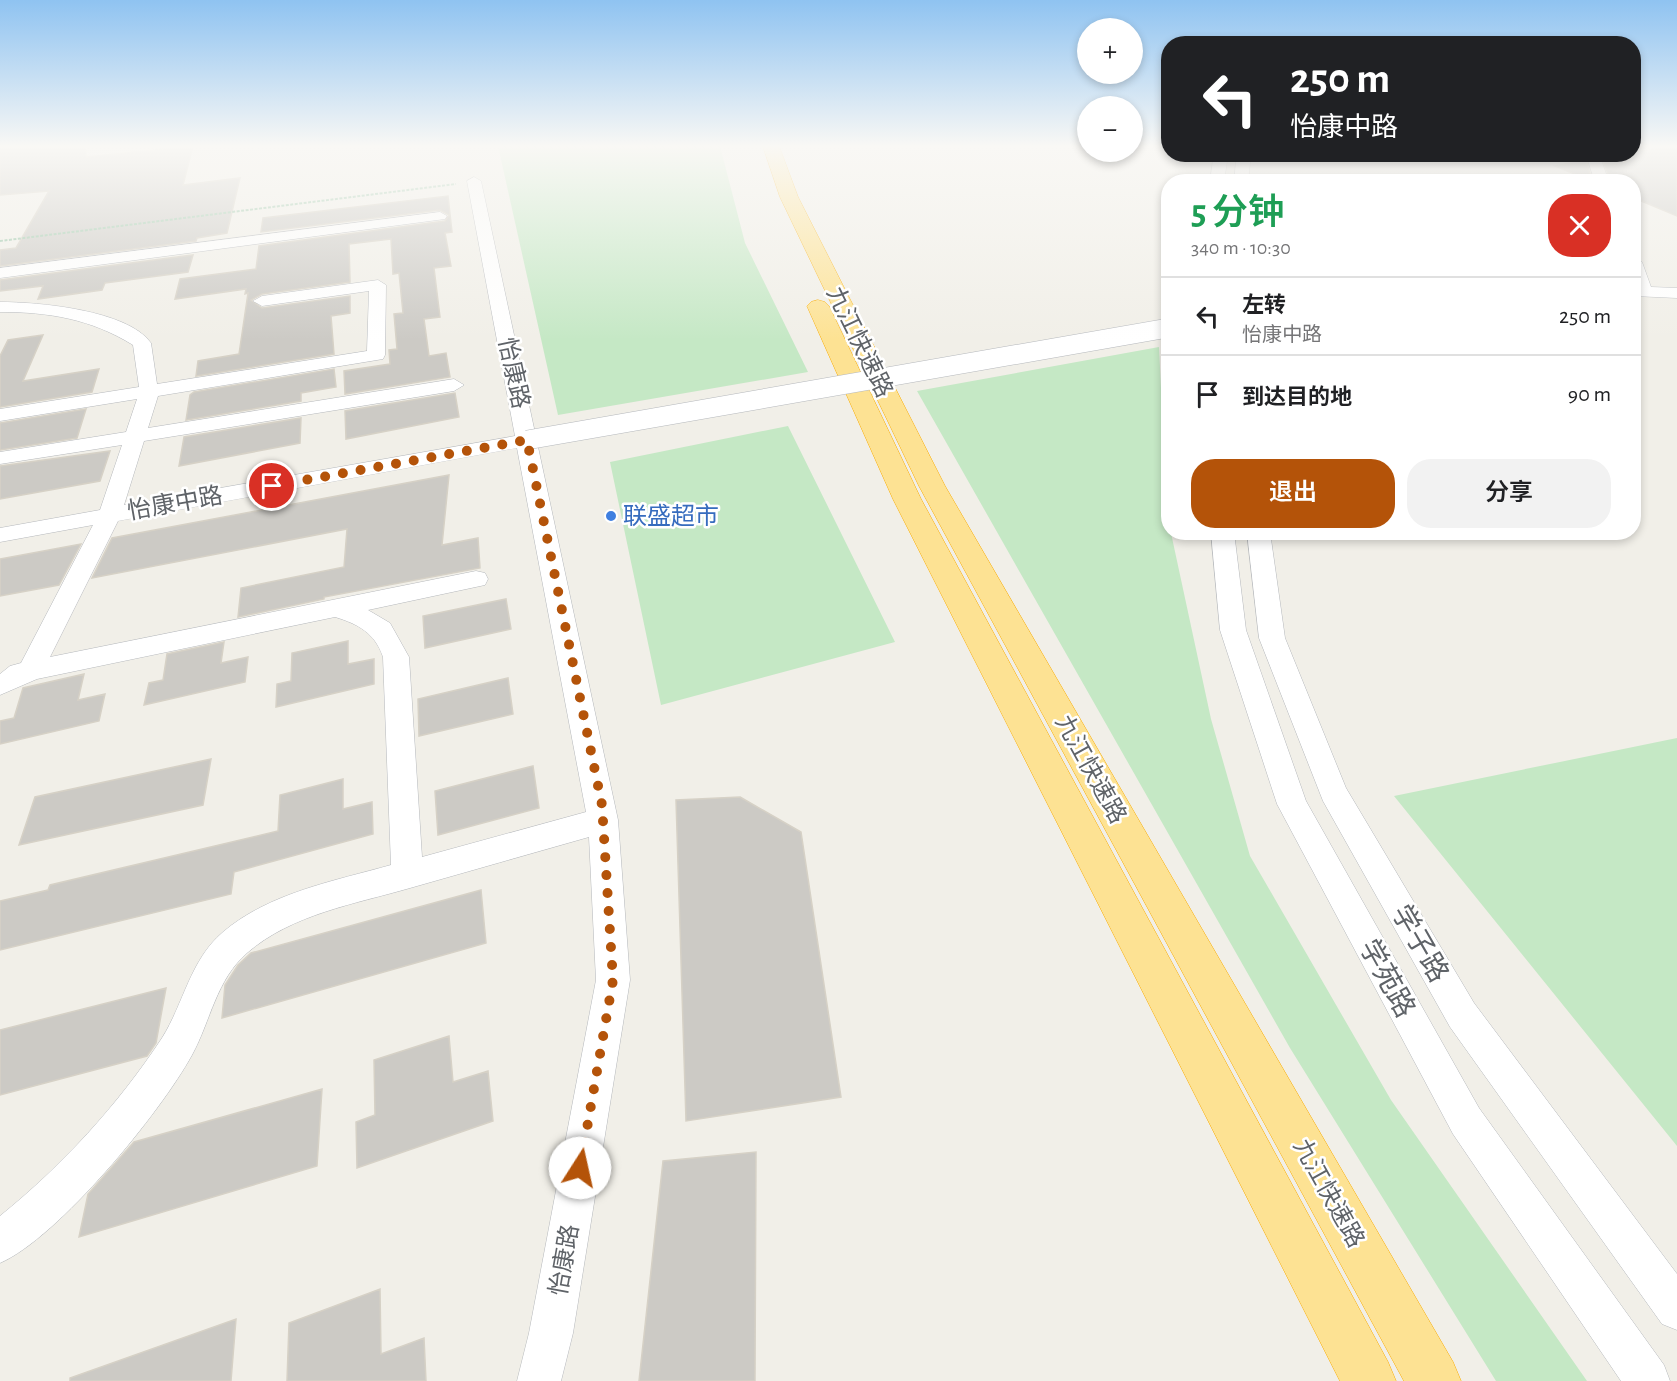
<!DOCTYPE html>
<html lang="zh">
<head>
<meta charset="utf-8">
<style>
	body { margin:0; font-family:"Alegreya Sans","Noto Sans SC",sans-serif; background:#f2f2f2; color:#202124; height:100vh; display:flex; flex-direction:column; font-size:22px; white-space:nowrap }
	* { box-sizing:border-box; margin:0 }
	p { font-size:20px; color:#757577 }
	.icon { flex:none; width:33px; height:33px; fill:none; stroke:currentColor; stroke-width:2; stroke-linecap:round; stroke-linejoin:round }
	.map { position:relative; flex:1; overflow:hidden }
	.details { position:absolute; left:1161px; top:174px; width:480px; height:366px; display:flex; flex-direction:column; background:#fff; border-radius:24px; box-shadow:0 3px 9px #0003 }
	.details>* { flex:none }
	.banner { position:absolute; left:1161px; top:36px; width:480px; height:126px; border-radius:24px; box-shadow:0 3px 9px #0003; background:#202124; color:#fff; overflow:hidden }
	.fabs { position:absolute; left:1077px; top:18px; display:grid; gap:12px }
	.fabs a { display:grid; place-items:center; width:66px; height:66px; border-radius:50%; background:#fff; box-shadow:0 3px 9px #0003; font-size:30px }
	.pin { position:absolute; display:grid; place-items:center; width:51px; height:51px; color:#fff; margin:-26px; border:3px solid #fff; border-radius:50%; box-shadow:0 2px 6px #0007 }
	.me { position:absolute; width:66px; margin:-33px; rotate:10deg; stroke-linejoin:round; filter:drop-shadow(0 0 4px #0008) }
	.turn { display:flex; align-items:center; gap:21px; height:126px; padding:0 30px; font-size:27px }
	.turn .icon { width:78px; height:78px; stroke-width:2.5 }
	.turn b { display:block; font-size:42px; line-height:51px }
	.round { display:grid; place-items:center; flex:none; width:63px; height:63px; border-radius:24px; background:#f2f2f2 }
	.overview { display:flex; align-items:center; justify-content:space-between; height:102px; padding:0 30px }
	h1 { font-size:36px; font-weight:600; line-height:45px; color:#1e9e55 }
	.action { display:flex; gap:12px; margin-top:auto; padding:12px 30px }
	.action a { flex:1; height:69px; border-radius:24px; background:#b45309; color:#fff; font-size:24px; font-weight:600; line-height:69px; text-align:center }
	.action a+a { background:#f2f2f2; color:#202124 }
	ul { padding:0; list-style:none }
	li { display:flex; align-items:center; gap:18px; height:78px; padding:0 30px; border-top:2px solid #e0e0e0 }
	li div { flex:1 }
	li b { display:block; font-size:22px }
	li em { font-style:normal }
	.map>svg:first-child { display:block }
	.green { fill:#c5e8c5 }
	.building { fill:#cccac5; stroke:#d6d1c6; stroke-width:1.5 }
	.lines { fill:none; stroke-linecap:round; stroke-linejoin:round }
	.minor-casing { stroke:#b5b8bc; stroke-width:1 }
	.highway-casing { stroke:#f9ab00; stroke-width:1 }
	.path { stroke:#9cc7a9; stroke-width:2; stroke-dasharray:3 1.5; stroke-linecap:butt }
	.minor { fill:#fff; fill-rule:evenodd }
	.highway { fill:#fde293; fill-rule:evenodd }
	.minor-bridge-casing { stroke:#b5b8bc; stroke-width:20; stroke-linecap:butt }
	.minor-bridge { stroke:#fff; stroke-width:19 }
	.route { stroke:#b45309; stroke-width:10; stroke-dasharray:0 18 }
	.shop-dot { fill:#3f7fe0; stroke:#fff; stroke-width:2 }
	.labels { text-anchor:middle; stroke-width:5; stroke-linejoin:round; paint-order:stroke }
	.street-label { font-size:24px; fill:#5f6368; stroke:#fff }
	.shop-label { font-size:24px; fill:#366cbe; stroke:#fff; text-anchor:start }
	.near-street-label { font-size:28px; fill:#5f6368; stroke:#fff }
</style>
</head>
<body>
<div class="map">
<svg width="1677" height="1381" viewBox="0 0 1677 1381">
	<rect width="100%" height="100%" fill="#f1efe8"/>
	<path class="green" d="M498,146H720L745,243L808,372L558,415Z
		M1159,347L1168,532L1171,533L1211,719L1250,856L1391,1100L1587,1381H1496L1290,1048L917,391Z
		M788,426L895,642L661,705L610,462Z
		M1677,738V1146L1394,796Z"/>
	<path class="building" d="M0,146H85L86,157L193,146L183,185L240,178L227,233L197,238L196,241L0,266V250L16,248L49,191L0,195Z
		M1677,146V216L1634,198V182H1611L1602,157Z
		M1586,160L1592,181L1555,166Z
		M448,196L452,232L445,233L451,266L434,268L440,317L424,319L429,356L446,353L450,377L345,394L344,371L390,364L389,350L397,349L394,314L403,313L399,273L393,274L391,239L349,244L350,282L262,294L251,300L262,308L350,296V313L331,316L334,354L196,376L198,361L239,354L248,293L245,294L246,289L175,299L180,279L256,269L259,246L445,221L449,215L440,210L261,232L263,218Z
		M193,255L188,272L105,283L102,290L38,299L43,286L0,291V280Z
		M43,335L23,381L99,369L92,392L0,407V356L8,340Z
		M334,369L336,387L301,393V401L186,420L190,395L194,392Z
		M455,393L459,417L346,439L345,411Z
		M86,409L77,438L0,450V423Z
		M301,418L300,443L179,466L184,437Z
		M110,451L100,481L0,499V466Z
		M449,475L442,545L478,538L480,568L324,597V599L238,617L241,588L344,567L347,529L92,578L112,538Z
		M81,544L59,585L0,596V559Z
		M506,599L511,629L425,648L423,616Z
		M348,641V664L374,659V684L276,707L277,684L291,681L292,653Z
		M224,642L221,663L248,657L245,682L144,705L149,683L163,680L167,654Z
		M84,674L78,700L105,694L99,721L0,744V721L14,718L23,688Z
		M508,678L513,714L419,736L418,699Z
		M211,759L203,805L19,845L35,797Z
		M533,766L539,808L438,835L435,791Z
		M343,779V809L372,802L373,834L234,872L231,894L0,950V901L48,890L50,885L278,831L280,795Z
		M740,797L801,832L841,1097L686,1121L676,800Z
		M481,890L486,943L222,1018L225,985L238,965L251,953Z
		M166,988L156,1043L147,1056L0,1095V1030Z
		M449,1036L453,1082L488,1071L493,1121L357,1168L356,1122L375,1115L374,1060Z
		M322,1089L317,1166L79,1237L88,1194L134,1142Z
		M756,1152L755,1381H639L663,1161Z
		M380,1289L381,1354L424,1338L426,1381H287L289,1323Z
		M236,1319L231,1381H70V1378Z"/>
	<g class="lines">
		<defs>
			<path id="minor" d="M1214,154H1228L1224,182H1210Z
				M1237,154H1251L1248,182H1234Z
				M1586,154H1599L1609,182H1595Z
				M474,177L481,181L618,820L630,980L573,1333L561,1381H517L529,1333L596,980L589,837C529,854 470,871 410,888C355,904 292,914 247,953C216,980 211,1020 192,1055C161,1112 58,1238 0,1263V1216C62,1166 118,1105 162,1038C184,1003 190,960 223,932C269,893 334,881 391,865L383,657C375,633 358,624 335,617L37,679L0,695V674L10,666L21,663L93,525L0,542V528L100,510L122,445L0,464V452L126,432L137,399L0,421V409L139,387L133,345C91,319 49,312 0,312V302C38,302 128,310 151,343L157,384L367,351L369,291L262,306L253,301L262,296L378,280L386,285L385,355L383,359L158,396L148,428L454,379L464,385L454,391L144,441L124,505L515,436L467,181ZM517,448L586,812L422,857L409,657L390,623L368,610L485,585L488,579L485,573L476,571L50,657L118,521Z
				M440,212L447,216L445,219L0,278V268Z
				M1634,257L1642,262L1651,287L1677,288V298L1634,296Z
				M1211,532H1234L1246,630L1306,801L1479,1108L1664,1365L1670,1381H1621L1453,1134L1277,804L1220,630Z
				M1247,532H1270L1285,638L1346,788L1474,1003L1677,1274V1330L1662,1324L1450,1027L1323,801L1259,638Z"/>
			<path id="highway" d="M763,146H779L798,197L945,486L1453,1362L1461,1381H1404L919,486L780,197Z
				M818,300L825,302L829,306L921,499L1388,1362L1396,1381H1340L893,499L807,306L811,302Z"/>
		</defs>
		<use href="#minor" class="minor-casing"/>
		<use href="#highway" class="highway-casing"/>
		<path class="path" d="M0,241L456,184"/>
		<use href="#minor" class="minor"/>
		<use href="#highway" class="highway"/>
		<defs>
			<path id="minor-bridge" d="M527,440L1168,328"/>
		</defs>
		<use href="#minor-bridge" class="minor-bridge-casing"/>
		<use href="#minor-bridge" class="minor-bridge"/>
	</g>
	<linearGradient id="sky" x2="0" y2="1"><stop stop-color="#8fc3f1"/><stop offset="0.43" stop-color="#f9f8f5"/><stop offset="1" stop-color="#f9f8f5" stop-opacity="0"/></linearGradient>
	<rect width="1677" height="340" fill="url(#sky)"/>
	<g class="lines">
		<path class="route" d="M272,486L527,440L602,805L613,980L580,1168"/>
	</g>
	<circle class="shop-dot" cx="611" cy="516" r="6"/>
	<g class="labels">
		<g class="street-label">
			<text transform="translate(860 342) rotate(64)" y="8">九江快速路</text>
			<text transform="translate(514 373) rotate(78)" y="8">怡康路</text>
			<text transform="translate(175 503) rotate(-10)" y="8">怡康中路</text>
			<text transform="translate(1091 769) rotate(61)" y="8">九江快速路</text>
			<text transform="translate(1329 1193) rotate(61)" y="8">九江快速路</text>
			<text transform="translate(564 1260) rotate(-80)" y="8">怡康路</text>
		</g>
		<g class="shop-label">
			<text x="623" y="524">联盛超市</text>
		</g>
		<g class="near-street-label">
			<text transform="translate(1421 943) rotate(60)" y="10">学子路</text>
			<text transform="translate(1388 978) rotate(61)" y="10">学苑路</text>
		</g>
	</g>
</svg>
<div class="fabs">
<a>+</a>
<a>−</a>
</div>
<div class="pin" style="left:272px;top:486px;background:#d93025"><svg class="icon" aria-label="arrive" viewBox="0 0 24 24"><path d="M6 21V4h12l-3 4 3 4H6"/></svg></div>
<svg class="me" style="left:580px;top:1168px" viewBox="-20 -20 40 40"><circle r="19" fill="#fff"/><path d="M0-13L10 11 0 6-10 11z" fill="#b45309"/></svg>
<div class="banner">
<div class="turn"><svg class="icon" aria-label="left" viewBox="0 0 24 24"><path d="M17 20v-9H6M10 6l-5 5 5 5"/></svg><div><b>250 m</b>怡康中路</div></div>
</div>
<section class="details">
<div class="overview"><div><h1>5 分钟</h1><p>340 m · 10:30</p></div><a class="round" style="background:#d93025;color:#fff"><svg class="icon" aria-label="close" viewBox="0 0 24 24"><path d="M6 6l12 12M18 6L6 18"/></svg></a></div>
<ul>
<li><svg class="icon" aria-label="left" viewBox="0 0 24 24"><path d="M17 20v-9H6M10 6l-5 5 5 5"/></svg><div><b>左转</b><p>怡康中路</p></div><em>250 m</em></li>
<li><svg class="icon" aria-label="arrive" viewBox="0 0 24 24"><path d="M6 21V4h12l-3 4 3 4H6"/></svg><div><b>到达目的地</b></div><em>90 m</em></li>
</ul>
<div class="action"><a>退出</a><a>分享</a></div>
</section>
</div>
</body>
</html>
